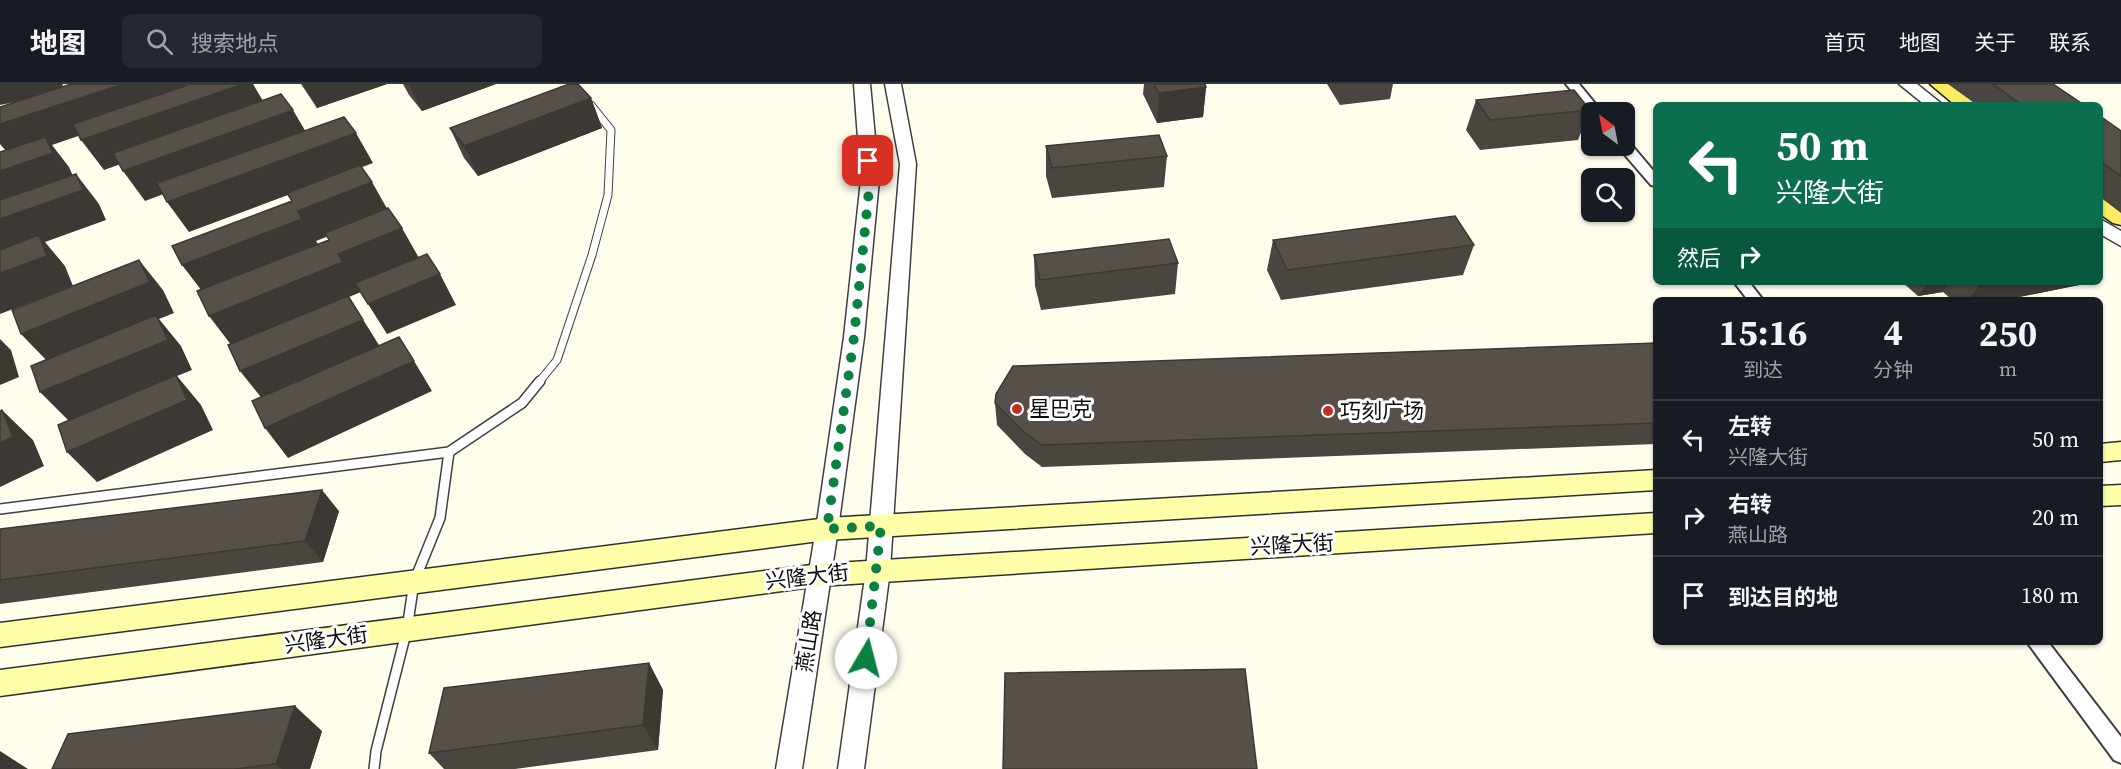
<!DOCTYPE html>
<html lang="zh">
<head>
<meta charset="utf-8">
<style>
	body { margin:0; font-family:"Source Serif 4","Noto Sans SC",serif; background:#242831; color:#f1f3f6; height:100vh; display:flex; flex-direction:column; font-size:22px; white-space:nowrap }
	* { box-sizing:border-box; margin:0 }
	p { font-size:20px; color:#9ea1a6 }
	.icon { flex:none; width:33px; height:33px; fill:none; stroke:currentColor; stroke-width:2; stroke-linecap:round; stroke-linejoin:round }
	.map { position:relative; flex:1; overflow:hidden }
	.side { position:absolute; left:1653px; top:213px; width:450px; height:348px; display:flex; flex-direction:column; background:#171b24; border-radius:9px; box-shadow:0 2px 4px #0004 }
	.side>* { flex:none }
	.hud { position:absolute; left:1653px; top:18px; width:450px; height:183px; border-radius:9px; box-shadow:0 2px 4px #0004; background:#0b6e4f; color:#fff; overflow:hidden }
	.needle { width:39px; rotate:328deg }
	.controls { position:absolute; left:1581px; top:18px; display:grid; gap:12px }
	.controls a { display:grid; place-items:center; width:54px; height:54px; border-radius:9px; background:#171b24; box-shadow:0 2px 4px #0004; font-size:30px }
	.pin { position:absolute; display:grid; place-items:center; width:51px; height:51px; color:#fff; margin:-26px; border-radius:12px; box-shadow:0 3px 9px #0006 }
	.me { position:absolute; width:66px; margin:-33px; rotate:8deg; stroke-linejoin:round; filter:drop-shadow(0 0 4px #0008) }
	.turn { display:flex; align-items:center; gap:21px; height:126px; padding:0 24px; font-size:27px }
	.turn .icon { width:78px; height:78px; stroke-width:2.5 }
	.turn b { display:block; font-size:42px; line-height:51px }
	.then { display:flex; align-items:center; height:57px; padding:0 24px; background:#0003; gap:12px; font-size:22px }
	.eta { display:flex; justify-content:space-evenly; align-items:center; height:102px; text-align:center }
	.eta b { font-size:36px; font-weight:700; line-height:42px }
	ul { padding:0; list-style:none }
	li { display:flex; align-items:center; gap:18px; height:78px; padding:0 24px; border-top:2px solid #363941 }
	li div { flex:1 }
	li b { display:block; font-size:22px }
	li em { font-style:normal }
	header { display:flex; align-items:center; gap:36px; box-sizing:border-box; height:84px; padding:0 30px; background:#171b24; border-bottom:2px solid #363941 }
	header strong { font-size:28px }
	nav { display:flex; gap:33px; margin-inline-start:auto; font-size:21px }
	.search { width:420px; height:54px; background:#242831; display:flex; align-items:center; gap:15px; box-sizing:border-box; padding:0 21px; border-radius:9px; color:#9ea1a6; font-size:22px }
	.map>svg:first-child { display:block }
	.lines { fill:none; stroke-linecap:round; stroke-linejoin:round }
	.service-far1-casing { stroke:#404040; stroke-width:9 }
	.service-casing { stroke:#404040; stroke-width:12 }
	.minor-casing { stroke:#404040; stroke-width:4 }
	.tertiary-casing { stroke:#404040; stroke-width:3 }
	.secondary-casing { stroke:#2f2f2f; stroke-width:3 }
	.primary-casing { stroke:#1e1e1e; stroke-width:3 }
	.service-far1 { stroke:#fff; stroke-width:7 }
	.service { stroke:#fff; stroke-width:9 }
	.minor { fill:#fff; fill-rule:evenodd }
	.tertiary { fill:#fff; fill-rule:evenodd }
	.secondary { fill:#feffa8; fill-rule:evenodd }
	.primary { fill:#fdeb60; fill-rule:evenodd }
	.wall { fill:#4a453f }
	.shaded-wall { fill:#3c3833 }
	.building { fill:#565049; stroke:#3c3833; stroke-width:1.5 }
	.route { stroke:#0b8043; stroke-width:10; stroke-dasharray:0 18 }
	.poi-dot { fill:#c22d21; stroke:#fff; stroke-width:2 }
	.labels { text-anchor:middle; stroke-width:6; stroke-linejoin:round; paint-order:stroke }
	.poi-label { font-size:21px; fill:#0d0d0d; stroke:#fff; text-anchor:start }
	.street-label { font-size:21px; fill:#0d0d0d; stroke:#fff }
</style>
</head>
<body>
<header>
<strong>地图</strong>
<div class="search"><svg class="icon" aria-label="search" viewBox="0 0 24 24"><circle cx="10" cy="10" r="6"/><path d="M15 15l6 6"/></svg>搜索地点</div>
<nav><a>首页</a><a>地图</a><a>关于</a><a>联系</a></nav>
</header>
<div class="map">
<svg width="2121" height="685" viewBox="0 0 2121 685">
	<rect width="100%" height="100%" fill="#fffeed"/>
	<g class="lines">
		<defs>
			<path id="service-far1" d="M539,298L557,276L592,171L608,111L611,46L591,21"/>
			<path id="service" d="M0,425L449,368L522,319L540,297
				M374,685L376,667L407,545L414,498L440,434L449,368"/>
			<path id="minor" d="M1566,0H1579L1602,28H1592V31Z
				M1624,57L1629,58L1656,90V102L1651,101L1619,64L1618,62H1624Z
				M1734,198H1749L1763,216H1748Z
				M2027,558H2048L2121,653V679L2114,676Z"/>
			<path id="tertiary" d="M854,0H870L879,96L864,253L838,445L802,685H776L816,445L844,253L861,96Z
				M885,0H901L916,80L890,486L864,685H838L866,486L900,80Z
				M1899,0H1917L1943,21H1925Z
				M2100,135L2121,147V162L2100,150Z"/>
			<path id="secondary" d="M2121,358V376L2100,378V360Z
				M1656,386V406L827,456L0,563V539L827,434Z
				M2121,401V421L2100,422V402Z
				M1656,429V449L819,502L0,612V586L819,480Z"/>
			<path id="primary" d="M1930,0H1953L1978,21H1955Z
				M2100,112L2108,114L2121,123V141L2113,139L2100,130Z"/>
		</defs>
		<use href="#service-far1" class="service-far1-casing"/>
		<use href="#service" class="service-casing"/>
		<use href="#minor" class="minor-casing"/>
		<use href="#tertiary" class="tertiary-casing"/>
		<use href="#secondary" class="secondary-casing"/>
		<use href="#primary" class="primary-casing"/>
		<use href="#service-far1" class="service-far1"/>
		<use href="#service" class="service"/>
		<use href="#minor" class="minor"/>
		<use href="#tertiary" class="tertiary"/>
		<use href="#secondary" class="secondary"/>
		<use href="#primary" class="primary"/>
	</g>
	<path class="wall" d="M301,0H387L317,24Z
		M403,0H496L422,27L409,11Z
		M1144,0H1205L1206,3L1203,33L1157,39L1143,10Z
		M1327,0H1393L1390,15L1340,21Z
		M1948,0H2053L2084,21H1977Z
		M591,14L602,44L478,92L464,74L450,44Z
		M1476,16L1590,26L1578,56L1480,66L1466,46Z
		M2100,32L2121,47V129L2100,113Z
		M1046,62L1167,72L1164,103L1052,114L1046,92Z
		M1273,156L1474,161L1463,191L1281,216L1267,186Z
		M1034,171L1178,179L1175,210L1041,226L1035,202Z
		M1902,198H2086L2084,200L2004,216H1952L1943,208L1918,212Z
		M1656,259V360L1042,383L1025,370L997,341L995,319Z
		M339,427L323,478L0,520V445Z
		M649,579L663,606L658,666L515,685H444L429,669Z
		M322,647L310,685H52Z"/>
	<path class="shaded-wall" d="M0,0H63L61,9L0,21Z
		M123,0H187L195,12L52,61L69,83L76,99L0,126V87L12,74L0,60V40Z
		M243,0H253L269,27L104,86L81,56Z
		M303,0H387L317,24Z
		M409,0H496L422,27Z
		M1206,3L1203,33L1157,39L1159,9Z
		M591,14L602,44L478,92L464,62Z
		M293,26L310,55L145,117L123,87Z
		M356,49L373,79L189,148L167,118Z
		M76,90L99,120L106,136L45,158L65,182L73,202L0,230V135Z
		M372,98L389,128L316,157L321,165L205,211L182,181L298,127Z
		M402,144L419,174L361,208L349,213L382,266L264,317L240,287L232,262L209,232L338,170Z
		M139,176L163,206L174,229L159,235L181,262L192,286L177,292L201,321L213,346L97,398L67,368L70,338L40,308L50,280L21,250Z
		M440,190L456,221L387,250L368,220Z
		M1929,198H1950L1943,208L1918,212Z
		M2000,198H2086L2084,200L2004,216H1968L1979,202Z
		M0,255L11,266L19,293L0,301Z
		M414,277L432,307L288,374L265,344Z
		M2,326L33,356L44,382L0,403V359Z
		M322,406L339,427L323,478L305,457Z
		M649,579L663,606L658,666L643,641Z
		M295,622L322,647L310,685H282L276,680Z
		M0,667L28,685H0Z"/>
	<path class="building" d="M71,0H123L0,40V23Z
		M191,0H243L81,56L73,40Z
		M569,0H578L591,14L464,62L450,44Z
		M1154,0H1205L1206,3L1159,9Z
		M1993,0H2053L2084,21H2022Z
		M1574,6L1590,26L1490,36L1476,16Z
		M281,10L293,26L123,87L113,69Z
		M2100,32L2121,47V92L2100,77Z
		M344,33L356,49L167,118L157,99Z
		M1159,51L1167,72L1052,84L1046,62Z
		M45,53L53,69L0,87V68Z
		M360,81L372,98L298,127L302,135L182,181L172,162L292,117L287,109Z
		M76,90L83,106L0,135V116Z
		M388,124L402,144L338,170L343,178L209,232L197,207L329,156L325,149Z
		M1455,132L1474,161L1287,186L1273,156Z
		M39,151L47,172L0,189V166Z
		M1169,155L1178,179L1040,196L1034,171Z
		M427,170L440,190L368,220L355,199Z
		M139,176L150,198L21,250L12,226Z
		M1975,198H2000L1979,202Z
		M348,212L363,236L240,287L228,261Z
		M156,231L168,256L40,308L31,282Z
		M399,253L414,277L265,344L252,317Z
		M1656,259V339L1042,361L1024,348L995,319L996,310L1013,282Z
		M176,291L187,316L67,368L58,341Z
		M2,326L13,353L0,359V327Z
		M322,406L305,457L0,496V445Z
		M649,579L643,641L429,669L444,604Z
		M1245,585L1257,685H1003L1005,589Z
		M295,622L276,680L234,685H52L68,650Z"/>
	<g class="lines">
		<path class="route" d="M866,574L881,442L827,445L854,253L870,96L868,77"/>
	</g>
	<g class="poi-dot">
		<circle cx="1017" cy="325" r="6"/>
		<circle cx="1328" cy="327" r="6"/>
	</g>
	<g class="labels">
		<g class="poi-label">
			<text x="1029" y="332">星巴克</text>
			<text x="1340" y="334">巧刻广场</text>
		</g>
		<g class="street-label">
			<text transform="translate(1292 461) rotate(-3)" y="7">兴隆大街</text>
			<text transform="translate(807 493) rotate(-7)" y="7">兴隆大街</text>
			<text transform="translate(326 556) rotate(-8)" y="7">兴隆大街</text>
			<text transform="translate(809 557) rotate(-81)" y="7">燕山路</text>
		</g>
	</g>
</svg>
<div class="controls">
<a><svg class="needle" viewBox="-14 -14 28 28"><path d="M0-13l5 13h-10z" fill="#e53935"/><path d="M0 13l5-13h-10z" fill="#9ea1a6"/></svg></a>
<a><svg class="icon" aria-label="search" viewBox="0 0 24 24"><circle cx="10" cy="10" r="6"/><path d="M15 15l6 6"/></svg></a>
</div>
<div class="pin" style="left:868px;top:77px;background:#d93025"><svg class="icon" aria-label="arrive" viewBox="0 0 24 24"><path d="M6 21V4h12l-3 4 3 4H6"/></svg></div>
<svg class="me" style="left:866px;top:574px" viewBox="-20 -20 40 40"><circle r="19" fill="#fff"/><path d="M0-13L10 11 0 6-10 11z" fill="#0b8043"/></svg>
<div class="hud">
<div class="turn"><svg class="icon" aria-label="left" viewBox="0 0 24 24"><path d="M17 20v-9H6M10 6l-5 5 5 5"/></svg><div><b>50 m</b>兴隆大街</div></div>
<div class="then">然后<svg class="icon" aria-label="right" viewBox="0 0 24 24"><path d="M7 20v-9h11M14 6l5 5-5 5"/></svg></div>
</div>
<section class="side">
<div class="eta">
<div><b>15:16</b><p>到达</p></div>
<div><b>4</b><p>分钟</p></div>
<div><b>250</b><p>m</p></div>
</div>
<ul>
<li><svg class="icon" aria-label="left" viewBox="0 0 24 24"><path d="M17 20v-9H6M10 6l-5 5 5 5"/></svg><div><b>左转</b><p>兴隆大街</p></div><em>50 m</em></li>
<li><svg class="icon" aria-label="right" viewBox="0 0 24 24"><path d="M7 20v-9h11M14 6l5 5-5 5"/></svg><div><b>右转</b><p>燕山路</p></div><em>20 m</em></li>
<li><svg class="icon" aria-label="arrive" viewBox="0 0 24 24"><path d="M6 21V4h12l-3 4 3 4H6"/></svg><div><b>到达目的地</b></div><em>180 m</em></li>
</ul>
</section>
</div>
</body>
</html>
